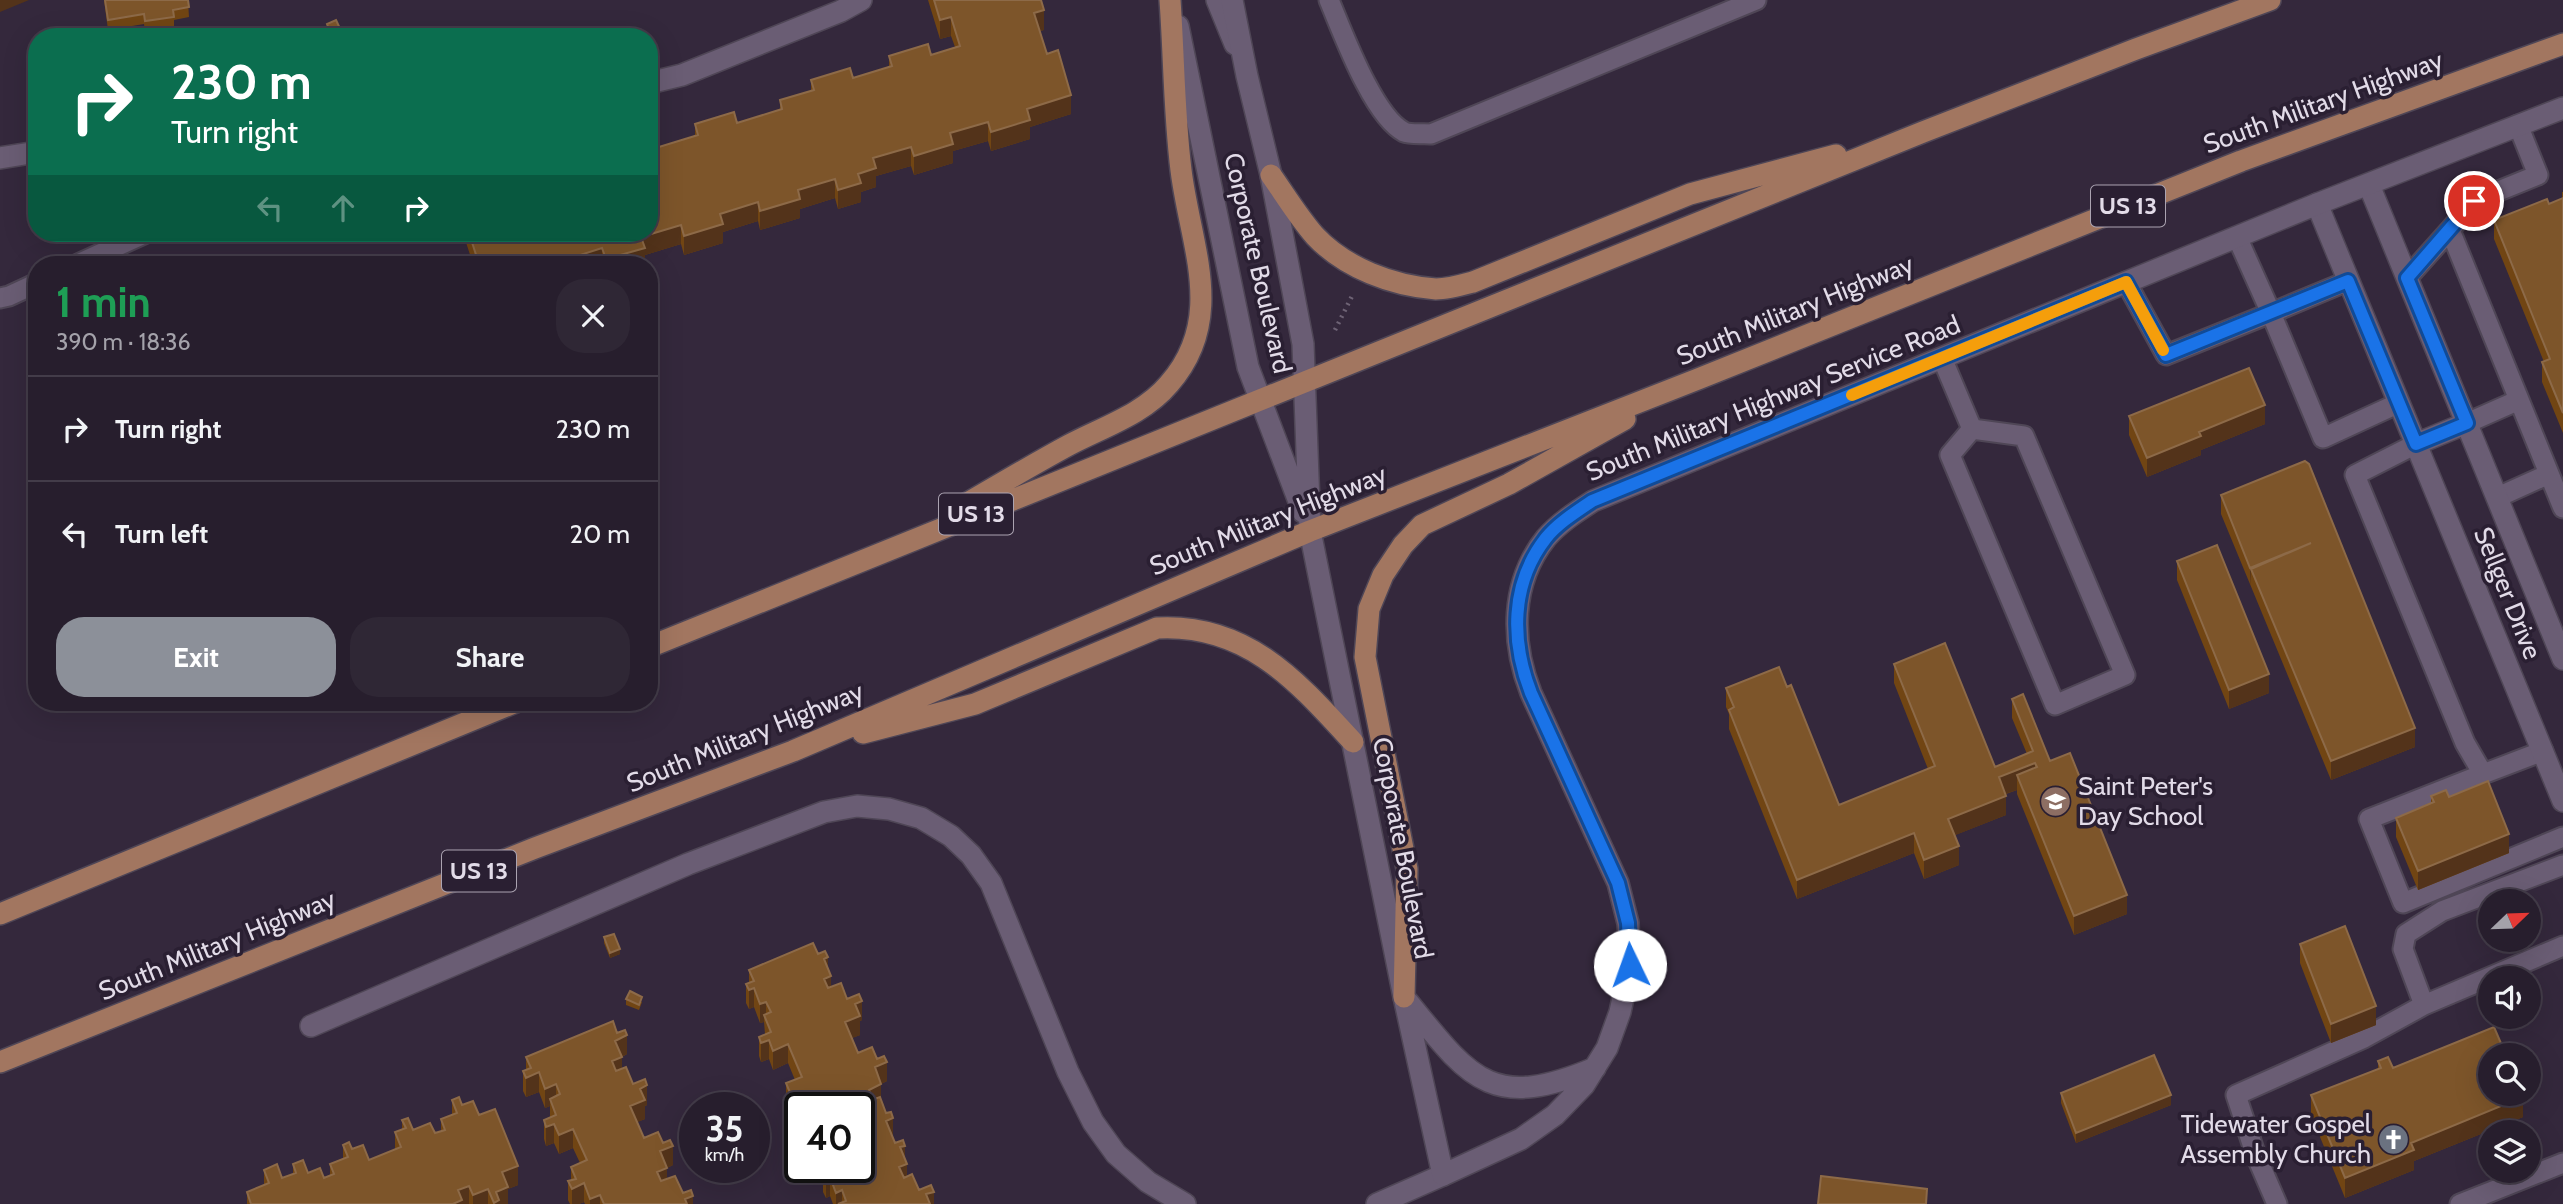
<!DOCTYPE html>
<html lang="en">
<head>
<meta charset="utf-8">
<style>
	body { margin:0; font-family:Cabin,sans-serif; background:#2f2735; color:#f1f3f6; height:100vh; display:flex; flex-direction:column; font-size:26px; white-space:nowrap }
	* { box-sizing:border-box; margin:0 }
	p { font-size:23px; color:#a4a2aa }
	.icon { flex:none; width:38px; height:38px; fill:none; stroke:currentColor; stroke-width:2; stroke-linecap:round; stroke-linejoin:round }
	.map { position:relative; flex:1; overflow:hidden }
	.drawer { position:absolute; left:28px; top:256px; width:630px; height:455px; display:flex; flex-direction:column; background:#271e2d; border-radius:28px; box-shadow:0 7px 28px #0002,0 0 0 2px #433c49 }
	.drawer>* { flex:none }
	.hud { position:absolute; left:28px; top:28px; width:630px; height:214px; border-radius:28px; box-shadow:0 7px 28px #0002,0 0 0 2px #433c49; background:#0b6e4f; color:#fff; overflow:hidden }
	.needle { width:46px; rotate:67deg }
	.controls { position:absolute; left:2478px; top:889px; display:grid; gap:14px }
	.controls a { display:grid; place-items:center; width:63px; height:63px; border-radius:50%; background:#271e2d; box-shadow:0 7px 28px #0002,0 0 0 2px #433c49; font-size:35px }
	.speed { position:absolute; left:679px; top:1092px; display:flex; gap:14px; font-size:35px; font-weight:700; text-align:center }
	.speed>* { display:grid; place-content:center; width:91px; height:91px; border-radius:50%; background:#271e2d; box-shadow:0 7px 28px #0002,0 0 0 2px #433c49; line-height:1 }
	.speed small { font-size:18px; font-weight:400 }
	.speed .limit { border:4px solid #111; border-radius:10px; background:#fff; color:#111 }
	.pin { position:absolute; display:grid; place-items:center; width:60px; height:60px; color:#fff; margin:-30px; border:4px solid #fff; border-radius:50%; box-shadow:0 2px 7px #0007 }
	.me { position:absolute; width:77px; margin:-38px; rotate:357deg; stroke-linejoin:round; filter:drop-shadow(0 0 5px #0008) }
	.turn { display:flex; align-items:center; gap:24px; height:147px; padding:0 28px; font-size:32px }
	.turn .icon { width:91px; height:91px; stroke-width:2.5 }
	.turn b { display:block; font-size:49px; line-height:60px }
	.lanes { display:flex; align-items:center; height:66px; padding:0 28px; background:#0003; justify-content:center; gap:35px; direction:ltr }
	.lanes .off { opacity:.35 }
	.round { display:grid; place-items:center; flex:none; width:74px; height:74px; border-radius:28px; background:#2f2735 }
	.summary { display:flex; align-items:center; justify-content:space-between; height:119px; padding:0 28px }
	h1 { font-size:42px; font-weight:800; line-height:52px; color:#1e9e55 }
	.button { display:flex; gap:14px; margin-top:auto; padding:14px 28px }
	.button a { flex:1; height:80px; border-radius:28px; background:#8c9099; color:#fff; font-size:28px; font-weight:800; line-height:80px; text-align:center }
	.button a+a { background:#2f2735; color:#f1f3f6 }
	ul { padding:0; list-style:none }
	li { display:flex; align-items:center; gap:21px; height:105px; padding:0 28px; border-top:2px solid #433c49 }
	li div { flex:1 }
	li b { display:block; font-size:26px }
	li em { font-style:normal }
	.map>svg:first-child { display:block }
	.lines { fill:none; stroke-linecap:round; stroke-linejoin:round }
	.lane-casing { stroke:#4f4656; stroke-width:23 }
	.street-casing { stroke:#4f4656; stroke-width:24 }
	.secondary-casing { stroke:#4f4656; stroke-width:24 }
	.primary-casing { stroke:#4f4656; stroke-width:24 }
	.path { stroke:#6e6375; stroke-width:4.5; stroke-dasharray:2 5; stroke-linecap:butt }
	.lane { stroke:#6a5d74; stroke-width:19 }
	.street { stroke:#6a5d74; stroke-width:21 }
	.secondary { stroke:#6a5d74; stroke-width:21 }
	.primary { stroke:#a27660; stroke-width:21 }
	.wall { fill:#714513 }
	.shaded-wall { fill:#53331a }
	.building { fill:#7d552a; stroke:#8d6a48; stroke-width:2 }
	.route-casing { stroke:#114b97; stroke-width:18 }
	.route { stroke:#1a73e8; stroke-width:12 }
	.slow { stroke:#f59e0b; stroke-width:12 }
	.labels { text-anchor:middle; stroke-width:7; stroke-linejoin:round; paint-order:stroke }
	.shield { fill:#2a1f32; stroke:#aba3b1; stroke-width:2 }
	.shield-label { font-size:24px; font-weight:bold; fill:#e2dbe8 }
	.street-label { font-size:26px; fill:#e2dbe8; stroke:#2a1f32 }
	.poi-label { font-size:26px; fill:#e2dbe8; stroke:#2a1f32; text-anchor:start }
</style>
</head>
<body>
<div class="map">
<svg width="2563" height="1204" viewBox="0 0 2563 1204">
	<rect width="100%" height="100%" fill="#34283c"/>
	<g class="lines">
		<defs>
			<path id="lane" d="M1329,0C1343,33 1373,116 1404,132C1411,135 1424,133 1431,134L1756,0
				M2518,125L2538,175L2474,201L2450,230L2563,508
				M2237,237L2271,313L2348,281
				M78,264L146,233
				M2407,278L2450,230
				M2126,282L2166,355L2271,313L2323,438L2399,403
				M0,298L9,296L37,283
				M1942,358L1972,429
				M2467,423L2519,400
				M1972,429L2024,436L2125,675L2055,705L1950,455Z
				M2416,444L2355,475L2465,743L2483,774L2543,751
				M2498,497L2549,474
				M2483,774L2369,819L2403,903L2563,837
				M2563,865L2442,911L2406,934L2403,949L2424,1005L2563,946
				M2277,1204L2255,1153L2236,1095L2364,1038L2424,1005
				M2460,1204L2563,1163"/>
			<path id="street" d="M1217,0L1235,44
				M649,83L682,75L841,11L861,0
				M0,158L37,152
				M2369,185L2563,659
				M2317,204L2563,801
				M2416,444L2467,423
				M311,1026L688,864L824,812L857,806L889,809L921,818L951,836L971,855L991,883L1068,1072L1093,1122L1116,1154L1148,1182L1185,1204
				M1377,1204L1443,1175"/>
			<path id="secondary" d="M1232,0L1247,76L1271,175L1303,344L1310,531L1404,997L1443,1175L1521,1139L1555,1115L1584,1085L1607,1048L1620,1012L1630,965L1628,923L1618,883L1531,693C1511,642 1510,583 1546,538C1559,523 1576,512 1593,501L2317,204L2563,108
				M1178,26L1248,367L1303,512
				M1408,1002C1471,1080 1492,1111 1595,1068"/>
			<path id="primary" d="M1271,175C1285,195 1299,218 1315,236C1345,268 1393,286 1436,289C1448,289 1462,285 1473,282L1690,194L1836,155
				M954,511C992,489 1030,466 1069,445C1103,427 1144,414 1169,384C1227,318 1190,245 1181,170C1174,114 1174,56 1170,0
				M649,647L1923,132L2136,49L2270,0
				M863,733L975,704L1157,628C1247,623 1297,681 1353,742
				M0,914L516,702
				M1404,997L1407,869L1365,657L1369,609L1383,575L1403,545L1422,525L1509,484L1625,419
				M0,1062L535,848L793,751L1310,531L1698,379L2241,161L2563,44"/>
		</defs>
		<use href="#lane" class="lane-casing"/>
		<use href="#street" class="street-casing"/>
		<use href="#secondary" class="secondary-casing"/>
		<use href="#primary" class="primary-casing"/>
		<path class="path" d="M1335,330L1353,294"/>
		<use href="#lane" class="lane"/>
		<use href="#street" class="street"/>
		<use href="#secondary" class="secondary"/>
		<use href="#primary" class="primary"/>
	</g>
	<path class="wall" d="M104,0H188L189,17L174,20V27L145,32L144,24L108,30Z
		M928,0H1041L1044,30L1040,31L1047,54L1071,114L1030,127V139L991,151L988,141L953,151V163L914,175L911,166L876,176V187L861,192V202L838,209L835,198L800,209V218L760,230L758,221L723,232V243L684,255L681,244L645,255V264H473L463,233H649L659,147L695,136V124L737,123L780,110V100L811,91V80L853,78L889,67V56L931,55L955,47L951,36L940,39Z
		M327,24L344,37H330L327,29Z
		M2562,192H2563V433L2542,382V362H2544L2494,239V220L2549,204L2562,199Z
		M2129,416L2265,424L2201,450V455L2147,477L2129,435Z
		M2221,495L2415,747L2331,780L2221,514Z
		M2177,561L2269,693L2229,709L2177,580Z
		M1894,664L1995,767L2027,754L2012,718V699L2050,761L2127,914L2074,935L2017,794V790L2006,794V815L1955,835L1959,865L1924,879L1914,853L1797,899L1729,729V714L1726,707V688L1787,687L1839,805L1928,769L1894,683Z
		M2431,796L2449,797L2509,853L2418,890L2396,837V818L2431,803Z
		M604,937L620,954L610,958L604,943Z
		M2300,944L2376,1025L2331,1043L2300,963Z
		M818,954L828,969L831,987L847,999L862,1020L860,1021V1035L852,1038L858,1053L887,1081L881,1084V1101L895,1143L905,1159L907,1176L919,1190L934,1204H833L830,1196L826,1198L823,1192V1172L822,1167H859V1108H800V1120L799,1118L786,1123L784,1117V1098L786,1097V1083L795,1080L788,1063L773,1070L769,1059L761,1062L759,1056V1037L765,1034L764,1022L760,1023L754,1007L749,1009L746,1003V984L749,982V970Z
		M626,999L642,1002L639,1010L626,1005Z
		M617,1033L627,1054L622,1057V1068L647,1105L645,1106V1119L637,1122L644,1138L673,1165L667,1168V1179L683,1193L693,1204H585L584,1202L579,1204H570L568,1200V1181L571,1180V1167L580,1163L573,1148L559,1154L554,1143L546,1146L544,1139V1120L550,1118V1106L545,1108L539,1092L526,1097L523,1091V1071L526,1070V1057Z
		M2378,1061L2393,1068L2523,1117L2414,1161V1170L2345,1198L2311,1115V1095L2378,1069Z
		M2061,1093L2171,1105L2076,1143L2061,1103Z
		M452,1100L479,1115L518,1185L508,1189V1204H247V1192L264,1185V1170L282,1178L293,1174V1164L308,1173L324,1178L330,1176V1164L343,1159V1145L369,1160L395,1150V1132L402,1129V1120L413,1130L435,1133L441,1131V1119L452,1115Z"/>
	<path class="shaded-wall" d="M0,0H29L0,12Z
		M1044,10V30L1034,32V13Z
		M951,17V36L940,39V20Z
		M1071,95V114L1030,127V139L991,151V132L1027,109Z
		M988,122V141L953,151V163L914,175V156L950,133Z
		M911,147V166L876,176V187L861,192V202L838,209V190L858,174L873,158Z
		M835,179V198L800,209V218L760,230V211L798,190Z
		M758,202V221L723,232V243L684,255V236L720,214Z
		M681,225V244L645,255V264H606V259L641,237Z
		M602,248V264H574V257Z
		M2265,405V424L2201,450V455L2147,477V458L2199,432Z
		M2311,543L2251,569L2250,587V568Z
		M2269,674V693L2229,709V690Z
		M2415,728V747L2331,780V761Z
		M2035,763V782L2017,775V790L1999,796V777Z
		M2006,796V815L1948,838V819Z
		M1914,833V853L1797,899V880Z
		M2509,834V853L2418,890V871Z
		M1959,846V865L1924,879V860Z
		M2127,895V914L2074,935V916Z
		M620,949V954L610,958V953Z
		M828,957V976L824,959Z
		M831,976V995L824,979Z
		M754,988V1007L749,1009V990Z
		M862,1001V1020L860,1021V1035L845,1041V1022L855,1004Z
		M766,1002V1020L764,1015V1022L760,1023V1004Z
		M2376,1006V1025L2331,1043V1024Z
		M627,1035V1054L615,1060V1041Z
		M769,1040V1059L761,1062V1043Z
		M788,1044V1063L773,1070V1051Z
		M622,1057V1076L612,1080V1061Z
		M887,1062V1081L875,1087V1067Z
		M539,1072V1092L526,1097V1078Z
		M556,1084V1104L550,1099V1106L545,1108V1089Z
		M881,1084V1103L869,1109V1090Z
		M647,1085V1105L645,1106V1119L630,1125V1106L640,1089Z
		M2171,1095V1105L2076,1143V1133Z
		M2523,1097V1117L2414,1161V1170L2345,1198V1178L2411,1143Z
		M799,1099V1118L786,1123V1104Z
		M893,1118V1137L886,1121Z
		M554,1124V1143L546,1146V1127Z
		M573,1129V1148L559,1154V1135Z
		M673,1146V1165L667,1168V1187L657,1191V1172L660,1151Z
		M905,1146V1165L907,1164V1183L899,1186L900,1147Z
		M518,1166V1185L508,1189V1204H494L502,1172Z
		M830,1177V1196L826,1198V1179Z
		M584,1183V1202L579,1204H572V1189Z
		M469,1186V1204H453L458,1190Z
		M488,1189V1204H473V1195Z
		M842,1190V1204H836V1193Z
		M934,1192V1204H926V1194Z
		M600,1195V1204H590V1199Z
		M693,1196V1204H685V1199Z"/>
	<path class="building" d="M105,0H188L189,7L173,10L174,17L145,21L144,14L108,20Z
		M934,0H1041L1044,10L1034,13L1047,54L1058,50L1071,95L1027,109L1030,120L991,132L988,122L950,133L953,144L914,156L911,147L873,158L876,168L858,174L861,183L838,190L835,179L798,190L800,199L760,211L758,202L720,214L723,224L684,236L681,225L641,237L645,248L606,259L602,248L574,257L576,264H479L469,233H649V139L657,136L659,147L698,135L695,124L734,112L737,123L782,109L780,100L814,90L811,80L850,68L853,78L892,66L889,56L928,44L931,55L960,46L951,17L940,20Z
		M336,20L344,37H332L327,24Z
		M361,30L364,37H352L351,34Z
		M2563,198V413L2542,362L2550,359L2494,220L2547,199L2549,204Z
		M2249,368L2265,405L2199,432L2201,436L2147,458L2129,416Z
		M2305,461L2309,464L2415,728L2331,761L2251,569L2311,543L2250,568L2221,495Z
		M2217,545L2269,674L2229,690L2177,561Z
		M1945,643L1995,767L2033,751L2012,699L2023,694L2050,761L2070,753L2127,895L2074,916L2017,775L2037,767L2035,763L1999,777L2006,796L1948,819L1959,846L1924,860L1914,833L1797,880L1729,710L1734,707L1726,688L1779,667L1787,687L1791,685L1839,805L1935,766L1894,664Z
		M2488,781L2509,834L2418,871L2396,818L2434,802L2431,796L2446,790L2449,797Z
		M2345,926L2376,1006L2331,1024L2300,944Z
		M614,934L620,949L610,953L604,937Z
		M813,943L818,954L825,951L828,957L824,959L831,976L824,979L828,988L841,983L847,999L859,994L862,1001L855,1004L860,1016L845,1022L858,1053L872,1047L877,1059L884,1056L887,1062L875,1067L881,1084L869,1090L872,1100L880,1097L886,1113L891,1112L893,1118L886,1121L895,1143L903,1140L905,1146L900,1147L907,1164L899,1167L904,1178L912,1174L919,1190L931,1185L934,1192L926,1194L930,1204H838L846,1201L842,1190L836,1193L830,1177L826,1179L823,1172L830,1169L829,1167H859V1108H803L799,1099L786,1104L784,1098L791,1095L786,1083L802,1077L788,1044L773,1051L769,1040L761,1043L759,1037L771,1032L764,1015L771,1012L766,1002L760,1004L754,988L749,990L746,984L754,981L749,970Z
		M630,991L642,997L639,1005L626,999Z
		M613,1021L617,1033L625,1030L627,1035L615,1041L622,1057L612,1061L616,1071L626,1067L633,1084L645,1079L647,1085L640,1089L645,1100L630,1106L644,1138L658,1132L663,1143L670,1140L673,1146L660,1151L667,1168L657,1172L661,1181L675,1176L683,1193L691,1190L693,1196L685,1199L687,1204H604L600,1195L590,1199L584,1183L572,1189L568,1181L576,1179L571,1167L587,1160L573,1129L559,1135L554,1124L546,1127L544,1120L556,1115L550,1099L560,1094L556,1084L545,1089L539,1072L526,1078L523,1071L531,1068L526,1057Z
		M2494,1027L2506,1055H2490V1094H2522L2523,1097L2411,1143L2414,1150L2345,1178L2311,1095L2381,1068L2378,1061L2388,1057L2393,1068Z
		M2154,1055L2171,1095L2076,1133L2061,1093Z
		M459,1097L462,1105L473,1101L479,1115L495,1109L518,1166L502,1172L508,1187L496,1192L499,1200L494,1203L488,1189L473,1195L469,1186L458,1190L462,1200L453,1204H251L247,1192L269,1183L264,1170L277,1164L282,1178L296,1173L293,1164L303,1160L308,1173L320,1168L324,1178L334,1174L330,1164L348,1157L343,1145L349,1142L352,1149L363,1145L369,1160L401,1147L395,1132L406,1128L402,1120L408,1118L413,1130L430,1123L435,1133L445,1130L441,1119L457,1113L452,1100Z
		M1821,1176L1927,1189L1926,1204H1818Z"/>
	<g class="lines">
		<defs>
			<path id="route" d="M1630,965L1628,923L1618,883L1531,693C1511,642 1510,584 1546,538C1558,523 1576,512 1592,501L2126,282L2166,355L2348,281L2416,444L2467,423L2407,278L2474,201"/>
		</defs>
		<use href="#route" class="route-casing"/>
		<use href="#route" class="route"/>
		<path class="slow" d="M1852,395L2126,282L2163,350"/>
	</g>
	<defs>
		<symbol id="school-disc" viewBox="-11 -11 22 22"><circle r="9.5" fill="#8d6e63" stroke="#2a1f32"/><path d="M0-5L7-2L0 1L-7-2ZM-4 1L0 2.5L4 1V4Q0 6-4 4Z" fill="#fff"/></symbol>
		<symbol id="church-disc" viewBox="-11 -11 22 22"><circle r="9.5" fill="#6b7280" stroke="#2a1f32"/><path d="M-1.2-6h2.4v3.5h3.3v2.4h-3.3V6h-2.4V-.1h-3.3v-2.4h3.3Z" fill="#fff"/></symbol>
	</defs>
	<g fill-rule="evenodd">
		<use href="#school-disc" x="2038" y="784" width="35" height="35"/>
		<use href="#church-disc" x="2376" y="1122" width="35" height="35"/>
	</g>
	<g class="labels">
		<g class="shield">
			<rect x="2091" y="185.5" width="74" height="41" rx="5"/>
			<rect x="939" y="493.5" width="74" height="41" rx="5"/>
			<rect x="442" y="850.5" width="74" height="41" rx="5"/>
		</g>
		<g class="shield-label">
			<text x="2128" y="214">US 13</text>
			<text x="976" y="522">US 13</text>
			<text x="479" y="879">US 13</text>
		</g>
		<g class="street-label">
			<text transform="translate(2323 102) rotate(-20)" y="9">South Military Highway</text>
			<text transform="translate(1258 263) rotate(77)" y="9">Corporate Boulevard</text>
			<text transform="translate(1795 310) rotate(-22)" y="9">South Military Highway</text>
			<text transform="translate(1773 398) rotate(-22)" y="9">South Military Highway Service Road</text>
			<text transform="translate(1268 520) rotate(-22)" y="9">South Military Highway</text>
			<text transform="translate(2508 593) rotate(68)" y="9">Sellger Drive</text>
			<text transform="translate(745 737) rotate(-22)" y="9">South Military Highway</text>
			<text transform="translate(1403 848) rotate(79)" y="9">Corporate Boulevard</text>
			<text transform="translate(217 945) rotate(-22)" y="9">South Military Highway</text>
		</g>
		<g class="poi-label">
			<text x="2078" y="795">Saint Peter's<tspan x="2078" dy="30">Day School</tspan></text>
			<text x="2371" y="1133" text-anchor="end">Tidewater Gospel<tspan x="2371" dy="30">Assembly Church</tspan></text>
		</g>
	</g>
</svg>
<div class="controls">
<a><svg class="needle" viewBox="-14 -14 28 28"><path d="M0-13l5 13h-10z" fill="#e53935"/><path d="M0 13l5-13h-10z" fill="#a4a2aa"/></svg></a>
<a><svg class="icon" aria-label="sound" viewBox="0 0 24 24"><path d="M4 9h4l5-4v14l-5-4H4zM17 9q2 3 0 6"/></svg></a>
<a><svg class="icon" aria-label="search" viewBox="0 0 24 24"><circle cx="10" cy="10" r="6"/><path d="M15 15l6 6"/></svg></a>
<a><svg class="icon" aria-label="layers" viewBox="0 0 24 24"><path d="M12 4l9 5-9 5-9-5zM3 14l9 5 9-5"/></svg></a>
</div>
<div class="speed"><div>35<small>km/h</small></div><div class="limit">40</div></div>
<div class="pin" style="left:2474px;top:201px;background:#d93025"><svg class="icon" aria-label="arrive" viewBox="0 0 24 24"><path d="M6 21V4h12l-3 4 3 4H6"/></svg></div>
<svg class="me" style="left:1630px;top:965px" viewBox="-20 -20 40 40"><circle r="19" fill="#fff"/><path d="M0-13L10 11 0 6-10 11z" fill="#1a73e8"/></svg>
<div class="hud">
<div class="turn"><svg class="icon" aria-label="right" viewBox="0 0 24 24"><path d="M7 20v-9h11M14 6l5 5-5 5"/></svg><div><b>230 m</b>Turn right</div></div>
<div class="lanes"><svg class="icon off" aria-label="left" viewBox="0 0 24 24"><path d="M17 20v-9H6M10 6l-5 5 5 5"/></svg><svg class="icon off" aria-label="ahead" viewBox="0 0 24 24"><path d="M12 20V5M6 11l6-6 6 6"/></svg><svg class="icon" aria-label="right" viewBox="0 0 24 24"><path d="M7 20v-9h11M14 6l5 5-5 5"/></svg></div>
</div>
<section class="drawer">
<div class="summary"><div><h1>1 min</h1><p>390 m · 18:36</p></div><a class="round"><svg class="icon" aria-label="close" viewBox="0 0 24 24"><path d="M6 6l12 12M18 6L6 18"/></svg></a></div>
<ul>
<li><svg class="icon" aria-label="right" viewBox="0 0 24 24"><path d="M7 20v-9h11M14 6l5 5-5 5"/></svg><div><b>Turn right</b></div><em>230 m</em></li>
<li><svg class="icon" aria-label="left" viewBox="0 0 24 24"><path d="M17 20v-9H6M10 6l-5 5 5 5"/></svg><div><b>Turn left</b></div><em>20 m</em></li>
</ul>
<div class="button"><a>Exit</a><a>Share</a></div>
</section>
</div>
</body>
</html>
